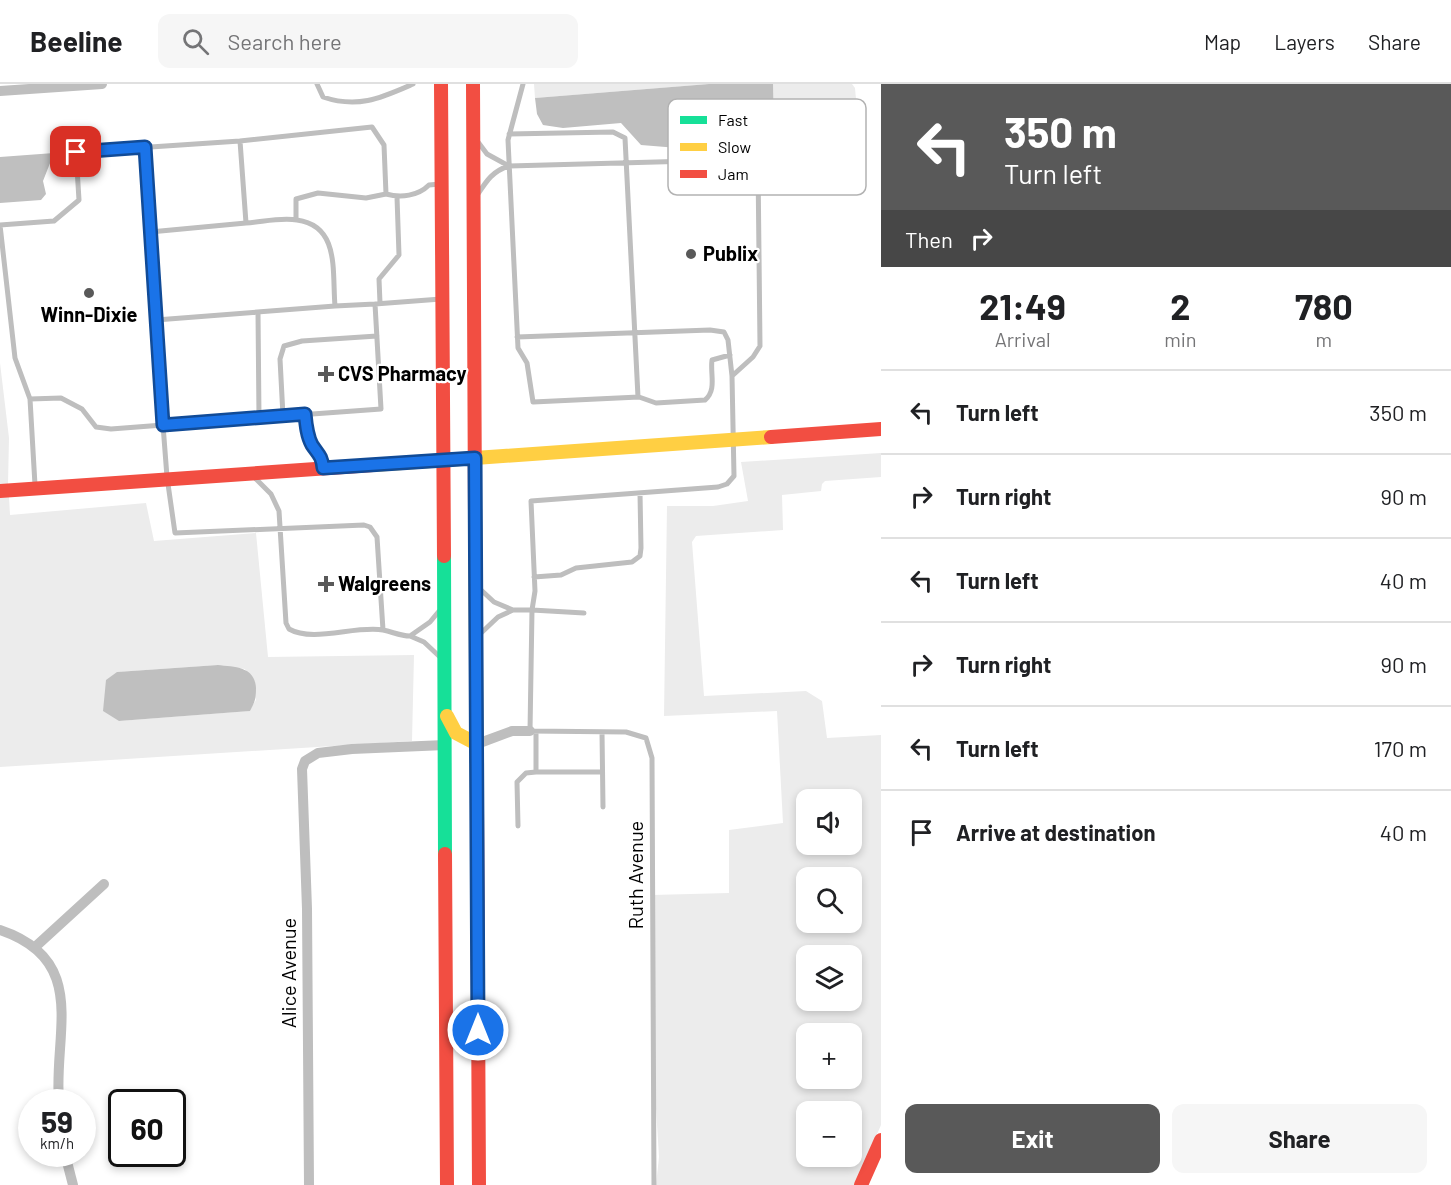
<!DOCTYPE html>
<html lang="en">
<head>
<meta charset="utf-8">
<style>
	body { margin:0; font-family:Barlow,sans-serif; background:#f6f6f6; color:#202124; height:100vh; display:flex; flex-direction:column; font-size:22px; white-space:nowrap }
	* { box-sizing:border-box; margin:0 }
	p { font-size:20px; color:#757577 }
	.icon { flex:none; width:33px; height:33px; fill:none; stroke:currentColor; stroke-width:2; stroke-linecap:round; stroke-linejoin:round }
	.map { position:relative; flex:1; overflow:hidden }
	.details { display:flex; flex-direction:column; background:#fff; width:570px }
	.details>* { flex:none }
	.hud { background:#595959; color:#fff; overflow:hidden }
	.tools { position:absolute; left:796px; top:705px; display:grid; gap:12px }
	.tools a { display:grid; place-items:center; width:66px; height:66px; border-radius:12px; background:#fff; box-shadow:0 3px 9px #0003; font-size:30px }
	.speed { position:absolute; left:18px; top:1005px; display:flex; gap:12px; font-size:30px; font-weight:700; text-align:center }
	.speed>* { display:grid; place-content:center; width:78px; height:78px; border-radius:50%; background:#fff; box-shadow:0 3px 9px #0003; line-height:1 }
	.speed small { font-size:15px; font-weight:400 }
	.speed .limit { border:3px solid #111; border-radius:9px; background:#fff; color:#111 }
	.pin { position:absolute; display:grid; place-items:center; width:51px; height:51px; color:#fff; margin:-26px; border-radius:12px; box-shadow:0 3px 9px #0006 }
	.me { position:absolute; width:66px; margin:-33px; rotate:0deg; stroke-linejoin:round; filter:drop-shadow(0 0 4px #0008) }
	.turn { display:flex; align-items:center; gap:21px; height:126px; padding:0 24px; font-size:27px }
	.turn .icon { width:78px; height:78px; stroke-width:2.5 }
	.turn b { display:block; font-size:42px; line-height:51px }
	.then { display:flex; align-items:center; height:57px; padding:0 24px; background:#0003; gap:12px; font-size:22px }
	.eta { display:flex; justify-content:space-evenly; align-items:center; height:102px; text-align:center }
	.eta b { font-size:36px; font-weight:700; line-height:42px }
	.button { display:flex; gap:12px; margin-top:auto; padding:12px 24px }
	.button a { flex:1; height:69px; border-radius:12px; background:#595959; color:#fff; font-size:24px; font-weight:700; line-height:69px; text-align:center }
	.button a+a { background:#f6f6f6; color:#202124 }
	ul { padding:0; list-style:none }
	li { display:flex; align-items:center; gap:18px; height:84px; padding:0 24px; border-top:2px solid #e0e0e0 }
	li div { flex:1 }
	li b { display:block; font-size:22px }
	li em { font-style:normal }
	header { display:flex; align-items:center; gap:36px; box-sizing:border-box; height:84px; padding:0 30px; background:#fff; border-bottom:2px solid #e0e0e0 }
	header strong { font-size:28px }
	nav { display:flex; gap:33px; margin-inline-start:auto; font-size:21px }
	.search { width:420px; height:54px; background:#f6f6f6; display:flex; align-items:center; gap:15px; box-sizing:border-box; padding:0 21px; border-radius:12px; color:#757577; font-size:22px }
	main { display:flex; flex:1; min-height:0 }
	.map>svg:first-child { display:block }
	.green { fill:#ececec; fill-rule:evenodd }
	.water { fill:#bfbfbf }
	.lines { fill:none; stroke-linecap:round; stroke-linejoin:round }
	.lane { stroke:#bebebe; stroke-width:5 }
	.street { stroke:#bebebe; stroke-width:10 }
	.fast { stroke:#16e098; stroke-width:14 }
	.slow { stroke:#ffcf43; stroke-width:14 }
	.jam { stroke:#f24e42; stroke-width:14 }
	.route-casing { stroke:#114b97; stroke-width:15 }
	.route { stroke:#1a73e8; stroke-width:10 }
	.poi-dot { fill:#595959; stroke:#fff; stroke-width:2 }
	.labels { text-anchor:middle; stroke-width:4.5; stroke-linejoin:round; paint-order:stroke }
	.poi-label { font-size:20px; font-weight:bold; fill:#000; stroke:#fff; text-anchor:start }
	.street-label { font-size:20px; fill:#000; stroke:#fff }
	.key { fill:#fff; stroke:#b2b2b2; stroke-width:1.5 }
	.key-label { font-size:16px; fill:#000 }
</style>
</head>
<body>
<header>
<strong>Beeline</strong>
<div class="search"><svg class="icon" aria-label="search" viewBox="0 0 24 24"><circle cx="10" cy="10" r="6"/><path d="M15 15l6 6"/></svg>Search here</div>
<nav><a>Map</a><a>Layers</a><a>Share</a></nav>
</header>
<main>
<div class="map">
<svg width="881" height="1101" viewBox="0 0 881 1101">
	<rect width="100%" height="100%" fill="#fff"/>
	<path class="green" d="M534,0H709L535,14Z
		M773,0H852L855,4L857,26L846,39L823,45L774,41Z
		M0,279L9,354L8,400L0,401Z
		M881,369V393L825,397L822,400L821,407L782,411L783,446L696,452L692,458L704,612L806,607L822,617L827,654L881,651V1041L855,1101H656L659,1073L651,942L652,811L729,809V746L783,739L777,627L664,632L667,422H713L748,417L741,378ZM807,716H852V760H807ZM807,794H852V838H807ZM807,872H852V916H807ZM807,950H852V994H807ZM807,1028H852V1072H807Z
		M0,413H9L10,431L146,419L154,457L256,449L268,573L414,571L412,657L0,683ZM218,581L245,585L256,616L249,627L119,637L117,588Z"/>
	<path class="water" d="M709,0H773L774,41L745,51L678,64L641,61L621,39L563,44L543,41L537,30L535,14Z
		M54,69L43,97L46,110L41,116L0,119V73Z
		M218,581C234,583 255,582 256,604C256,614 255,618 250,627L119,637L103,627L106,596L117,588Z"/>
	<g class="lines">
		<path class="lane" d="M317,0L323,13C358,25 381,14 413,0
			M523,0L508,56L518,264L527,279L533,318L639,313L656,319L705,316C717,306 710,290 712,276L730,271
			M509,50L613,48L625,54L638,313
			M240,57L372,43L384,61L386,110C401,114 418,112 429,101L440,100
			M478,58L487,70L509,82C493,87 487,96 478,110
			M509,82L693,77C712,67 737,59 756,71L758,80L760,262L753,273L732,292L734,392L727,400L718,403L531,417L535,507L532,526L584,529
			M296,135V115L318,109L366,114L386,110
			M150,148L246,139
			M380,219L379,195L399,171L397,113
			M258,228L259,334
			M156,236L335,222
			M517,253L710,246L724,248L728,256L732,292
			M30,315L61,314L82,325L96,343L111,345L163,341L145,63
			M305,330C306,341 307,350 312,360C316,368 322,370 323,381
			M283,332L280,275L284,262L302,257L377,252
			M255,394L271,410L279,427L286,539L289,545C313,559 356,541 383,546C393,548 400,552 410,552
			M35,401L30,315L15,274L0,141L54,137L79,116L76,68L240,57L246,139C262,138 281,133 297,136C340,142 332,187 335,222L375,220
			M534,493L561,491L576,484L632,478L640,472L641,464L640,409
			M440,526L430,538L410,552L424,558L440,573
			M513,526H532L530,647L626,648L646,654L652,674L654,1101
			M383,546L377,453L370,443L364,441L175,449L167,393L163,341L381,325L375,220L441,215
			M480,550L498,533L513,526L494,518L480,505
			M536,648V688H602
			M602,648L603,723
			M518,742L517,698L526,689L536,688"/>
		<path class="street" d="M0,7L102,0
			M477,660L512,647H530
			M0,846C90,876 53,950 59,1018
			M34,864L104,800
			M65,1070L73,1101
			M309,1101L307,825L302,685L305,677L318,669L352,665L445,661"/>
		<path class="fast" d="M444,472L445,770"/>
		<path class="slow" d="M475,374L771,353
			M373,381L475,374
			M475,427L477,726
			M447,632L456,649L477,660"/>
		<path class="jam" d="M441,0L444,472
			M473,0L475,427
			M771,353L881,345
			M0,407L373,381
			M477,726L479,1101
			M445,770L447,1101
			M861,1101L881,1056"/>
	</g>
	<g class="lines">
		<defs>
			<path id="route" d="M76,68L145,63L163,341L305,330C306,341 307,352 312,361C318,370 322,372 323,384L475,374L478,946"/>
		</defs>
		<use href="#route" class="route-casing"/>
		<use href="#route" class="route"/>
	</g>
	<g class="poi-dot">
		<circle cx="691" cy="170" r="6"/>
		<circle cx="89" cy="209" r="6"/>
		<path d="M323 281h6v6h6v6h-6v6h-6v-6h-6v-6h6z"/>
		<path d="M323 491h6v6h6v6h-6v6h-6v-6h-6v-6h6z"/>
	</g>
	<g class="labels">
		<g class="poi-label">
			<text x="703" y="177">Publix</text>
			<text x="89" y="238" text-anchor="middle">Winn-Dixie</text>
			<text x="338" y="297">CVS Pharmacy</text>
			<text x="338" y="507">Walgreens</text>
		</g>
		<g class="street-label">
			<text transform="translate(636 791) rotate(-90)" y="7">Ruth Avenue</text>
			<text transform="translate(289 889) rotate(-90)" y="7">Alice Avenue</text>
		</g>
	</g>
	<rect x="668" y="15" width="198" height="96" rx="9" class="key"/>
	<rect x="680" y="32" width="27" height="8" fill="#16e098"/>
	<rect x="680" y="59" width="27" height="8" fill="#ffcf43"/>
	<rect x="680" y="86" width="27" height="8" fill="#f24e42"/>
	<g class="key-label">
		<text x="718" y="42">Fast</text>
		<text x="718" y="69">Slow</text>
		<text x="718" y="96">Jam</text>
	</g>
</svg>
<div class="tools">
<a><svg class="icon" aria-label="sound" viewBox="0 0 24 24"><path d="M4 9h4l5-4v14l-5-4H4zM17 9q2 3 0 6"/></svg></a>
<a><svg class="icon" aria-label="search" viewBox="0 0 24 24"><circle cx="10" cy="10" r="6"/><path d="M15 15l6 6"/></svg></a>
<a><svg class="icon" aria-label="layers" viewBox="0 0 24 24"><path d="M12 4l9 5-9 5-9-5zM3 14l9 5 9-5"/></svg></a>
<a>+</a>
<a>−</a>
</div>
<div class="speed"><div>59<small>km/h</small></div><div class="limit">60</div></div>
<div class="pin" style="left:76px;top:68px;background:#d93025"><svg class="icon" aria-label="arrive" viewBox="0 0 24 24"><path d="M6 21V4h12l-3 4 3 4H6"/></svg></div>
<svg class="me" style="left:478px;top:946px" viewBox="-20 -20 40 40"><circle r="17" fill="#1a73e8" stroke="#fff" stroke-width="3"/><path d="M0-11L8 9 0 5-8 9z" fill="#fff"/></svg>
</div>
<section class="details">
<div class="hud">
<div class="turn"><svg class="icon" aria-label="left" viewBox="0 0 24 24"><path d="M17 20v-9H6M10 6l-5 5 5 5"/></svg><div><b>350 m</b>Turn left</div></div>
<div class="then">Then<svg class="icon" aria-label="right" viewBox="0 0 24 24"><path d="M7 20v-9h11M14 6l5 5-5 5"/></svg></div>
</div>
<div class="eta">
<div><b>21:49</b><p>Arrival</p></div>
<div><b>2</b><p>min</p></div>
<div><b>780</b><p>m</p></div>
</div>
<ul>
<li><svg class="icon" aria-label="left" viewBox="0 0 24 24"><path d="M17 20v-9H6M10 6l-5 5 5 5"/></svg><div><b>Turn left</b></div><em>350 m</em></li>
<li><svg class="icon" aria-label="right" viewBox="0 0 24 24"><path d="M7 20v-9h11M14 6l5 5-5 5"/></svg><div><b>Turn right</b></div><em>90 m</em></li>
<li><svg class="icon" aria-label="left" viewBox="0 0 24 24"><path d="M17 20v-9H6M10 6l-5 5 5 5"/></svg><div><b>Turn left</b></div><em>40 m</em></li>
<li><svg class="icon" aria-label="right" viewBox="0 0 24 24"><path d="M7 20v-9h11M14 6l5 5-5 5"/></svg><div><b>Turn right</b></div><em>90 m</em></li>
<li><svg class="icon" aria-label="left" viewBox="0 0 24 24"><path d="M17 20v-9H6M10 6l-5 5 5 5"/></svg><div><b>Turn left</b></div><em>170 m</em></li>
<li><svg class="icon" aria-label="arrive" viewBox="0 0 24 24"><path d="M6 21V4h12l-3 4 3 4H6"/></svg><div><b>Arrive at destination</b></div><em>40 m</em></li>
</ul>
<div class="button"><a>Exit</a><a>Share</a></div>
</section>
</main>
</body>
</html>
